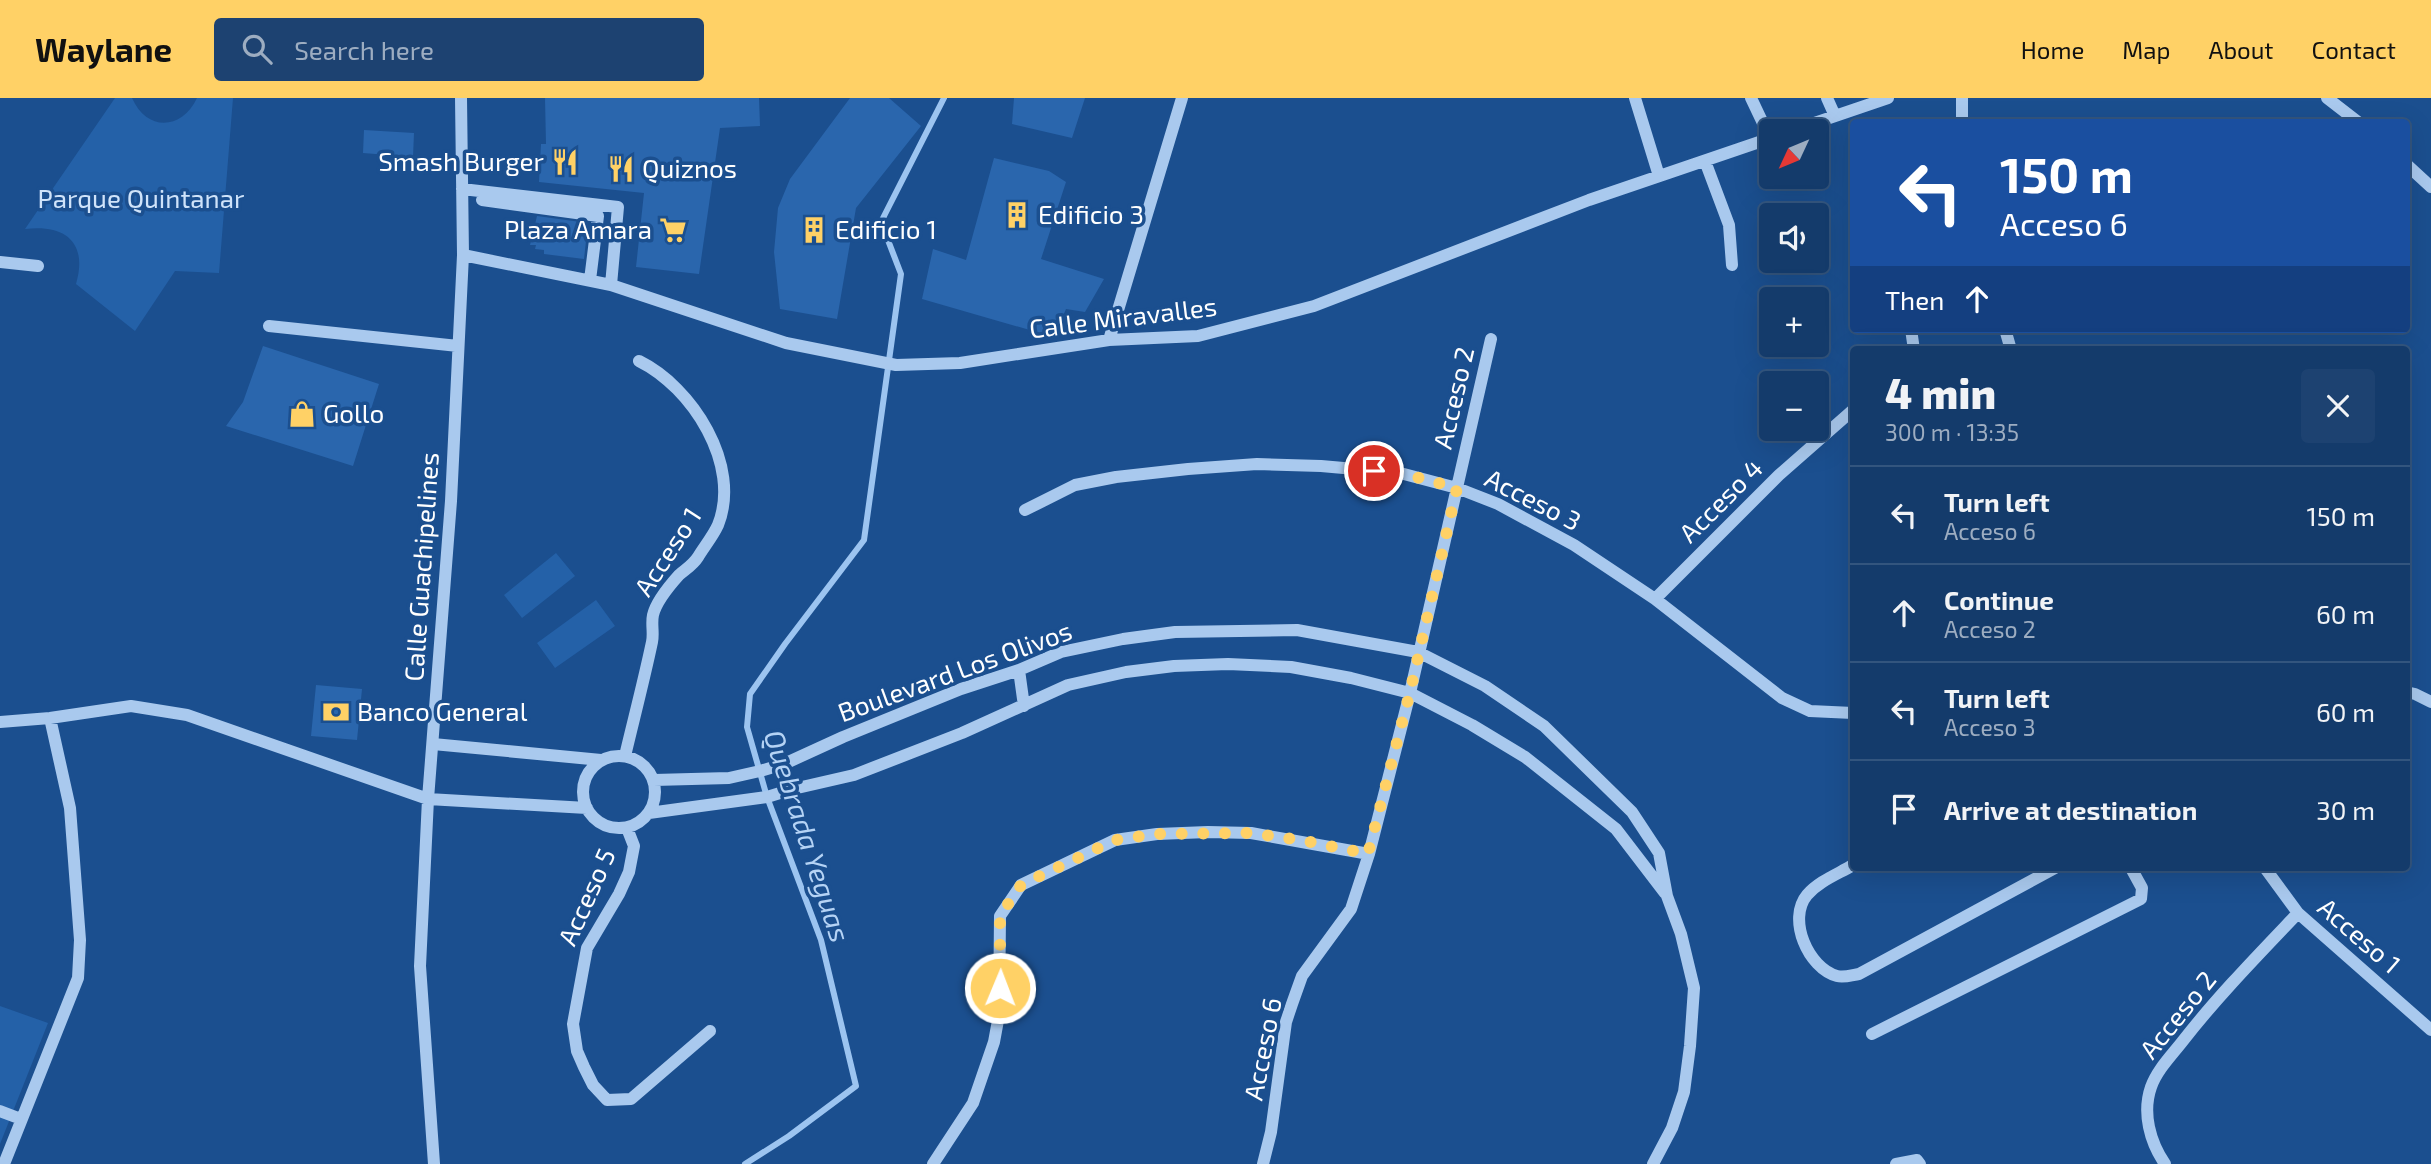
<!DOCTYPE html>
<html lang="en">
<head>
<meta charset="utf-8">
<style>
	body { margin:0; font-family:"Exo 2",sans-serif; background:#1d4271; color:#f1f3f6; height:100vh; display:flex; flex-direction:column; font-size:26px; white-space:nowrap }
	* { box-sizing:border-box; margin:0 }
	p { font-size:23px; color:#9dadc1 }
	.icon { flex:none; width:38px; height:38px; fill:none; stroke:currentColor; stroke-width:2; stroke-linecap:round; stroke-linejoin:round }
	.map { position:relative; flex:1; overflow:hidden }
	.panel { position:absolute; left:1850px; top:248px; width:560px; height:525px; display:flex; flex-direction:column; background:#143b6b; border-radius:7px; box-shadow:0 7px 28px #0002,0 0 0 2px #33557e }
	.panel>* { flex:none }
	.top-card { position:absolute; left:1850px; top:21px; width:560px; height:214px; border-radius:7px; box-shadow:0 7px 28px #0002,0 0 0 2px #33557e; background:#1a4fa0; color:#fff; overflow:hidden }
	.needle { width:46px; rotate:226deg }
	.tools { position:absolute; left:1759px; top:21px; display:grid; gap:14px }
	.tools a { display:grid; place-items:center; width:70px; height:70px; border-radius:7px; background:#143b6b; box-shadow:0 7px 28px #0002,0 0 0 2px #33557e; font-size:35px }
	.pin { position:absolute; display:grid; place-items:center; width:60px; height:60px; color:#fff; margin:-30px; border:4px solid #fff; border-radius:50%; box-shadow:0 2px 7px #0007 }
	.me { position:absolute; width:77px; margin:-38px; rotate:1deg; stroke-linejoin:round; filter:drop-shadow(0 0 5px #0008) }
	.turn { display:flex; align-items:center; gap:24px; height:147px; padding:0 35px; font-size:32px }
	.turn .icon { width:91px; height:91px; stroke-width:2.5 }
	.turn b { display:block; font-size:49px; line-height:60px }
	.then { display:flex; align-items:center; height:66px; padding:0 35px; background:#0003; gap:14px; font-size:26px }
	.round { display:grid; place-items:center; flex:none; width:74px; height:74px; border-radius:7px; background:#1d4271 }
	.headline { display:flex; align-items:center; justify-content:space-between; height:119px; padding:0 35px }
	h1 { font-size:42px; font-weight:800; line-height:52px }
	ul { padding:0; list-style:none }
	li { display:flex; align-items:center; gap:21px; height:98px; padding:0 35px; border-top:2px solid #33557e }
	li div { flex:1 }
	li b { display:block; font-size:26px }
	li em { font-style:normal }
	header { display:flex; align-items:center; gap:42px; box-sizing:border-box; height:98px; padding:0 35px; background:#ffd166; color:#111 }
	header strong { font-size:33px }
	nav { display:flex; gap:38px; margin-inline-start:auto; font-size:24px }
	.search { width:490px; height:63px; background:#1d4271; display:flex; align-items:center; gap:18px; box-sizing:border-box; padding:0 24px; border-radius:7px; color:#9dadc1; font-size:26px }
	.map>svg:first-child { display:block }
	.green { fill:#2461a8 }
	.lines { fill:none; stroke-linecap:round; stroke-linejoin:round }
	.stream { stroke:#9cc4f0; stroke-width:6 }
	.building { fill:#2a66ad }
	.minor { stroke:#a9c9ee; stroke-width:12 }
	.route { stroke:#ffd166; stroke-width:12; stroke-dasharray:0 21.6 }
	.labels { text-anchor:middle; stroke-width:7; stroke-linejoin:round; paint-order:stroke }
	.poi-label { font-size:26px; fill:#fff; stroke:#1b4f8f; text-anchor:start }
	.park-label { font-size:26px; fill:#cfe3fa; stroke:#1b4f8f }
	.street-label { font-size:26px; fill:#fff; stroke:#1b4f8f }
	.water-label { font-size:28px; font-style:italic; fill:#b5d3f5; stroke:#1b4f8f }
</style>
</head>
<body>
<header>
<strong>Waylane</strong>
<div class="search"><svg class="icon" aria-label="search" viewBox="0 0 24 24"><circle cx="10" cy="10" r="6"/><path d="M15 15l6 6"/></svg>Search here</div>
<nav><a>Home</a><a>Map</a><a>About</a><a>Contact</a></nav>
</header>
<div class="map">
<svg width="2431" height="1066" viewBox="0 0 2431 1066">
	<rect width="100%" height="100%" fill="#1b4f8f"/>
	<path class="green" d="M115,0H132C147,34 182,32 197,0H233L219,175L175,173L135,233L76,186C88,145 66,126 25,131Z
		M556,455L575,478L522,520L504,497Z
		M596,502L615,528L555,570L537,545Z
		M0,908L48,925L0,1046Z"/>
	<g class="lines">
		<path class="stream" d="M745,1066L789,1038L856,988L821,842L767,699L747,629L750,596L785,546L864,442L901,176L881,124L944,0"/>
	</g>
	<path class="building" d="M545,0H759L760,28L720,30L699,176L636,169L644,95L539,84L541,46H546Z
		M850,0H889L921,28L856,110L837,221L780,211L774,154L778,110L790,81Z
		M1014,0H1085L1072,40L1012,26Z
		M364,32L414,35L413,59L363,55Z
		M994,60L1049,73L1066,84L1041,161L1104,181L1085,214L1066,211L1054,239L922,201L933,151L966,162Z
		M537,118L588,125L584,161L544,156V152L535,151L536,147H530Z
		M263,248L379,286L353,368L226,328L243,304Z
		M316,587L362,591L357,642L311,638Z"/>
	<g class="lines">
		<path class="minor" d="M1635,0L1659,78
			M1751,0L1770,40
			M1827,0L1835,18
			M2327,0L2358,24
			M1962,24V0
			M1791,33L1888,0
			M1705,63L1729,127L1732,167
			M2406,66L2431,89
			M462,91L618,109L611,187
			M482,102L598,118L590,182
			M463,157L611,187L786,245L896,267L960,265L1109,242L1198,238L1314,208L1589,102L1771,40
			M0,164L38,168
			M269,228L458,248
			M1911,231L1914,252
			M2005,231L2011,252
			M1109,242L1182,0
			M1025,412L1075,387L1116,379L1188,371L1257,366L1321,368L1400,375L1457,390L1498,406L1574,447L1655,501L1782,600L1810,613L1853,615
			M1655,501L1779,377L1853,312
			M1019,572L1024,608
			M2406,594L2415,596L2431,604
			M0,624L50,620L131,608L187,617L428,701L587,710
			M433,646L601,662
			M583 694a36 36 0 1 1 72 0a36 36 0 1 1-72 0Z
			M625,658C634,620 644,582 652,544C654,535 651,526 653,517C656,504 670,487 679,477C686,471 693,467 698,459C704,449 713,438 718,427C742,367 692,289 639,263
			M654,682L729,680L760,673L784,666L843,639L961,591L1019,572L1061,554L1123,541L1175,534L1297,532L1418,554L1485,588L1544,628L1632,714L1659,755L1667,798L1681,836L1694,890L1690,948L1684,994L1672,1030L1653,1066
			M649,715L767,699L793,691L854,677L962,635L1068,587L1126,574L1174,568L1228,566L1291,569L1351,580L1410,595L1472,627L1525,659L1616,731L1665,795
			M627,730L634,748L629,774L619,796L587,850L573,926L577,953L584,969L593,987L607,1002L631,1001L710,933
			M1853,767C1838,776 1819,783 1807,797C1787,821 1808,870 1837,878C1844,880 1852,877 1859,876L2055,770
			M2265,770L2298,815L2431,932
			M1872,936L2141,801L2142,790L2131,770
			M0,1013L21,1021
			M4,1066L78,880L80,842L70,710L50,620
			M434,1066L420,868L428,701L451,403L463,157L461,0
			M933,1066L973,1005L994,944L999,917L1000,818L1021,787L1115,742L1157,736L1208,734L1251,735L1369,756
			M1263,1066L1271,1034L1286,924L1292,906L1302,878L1351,811L1369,756L1410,595L1491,241
			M1896,1066L1917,1062L1920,1066
			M2165,1066C2150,1044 2142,1015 2151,989C2157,972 2171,958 2182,944C2217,899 2258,857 2298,815"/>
	</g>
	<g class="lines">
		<path class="route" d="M1000,890V818L1021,787L1115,742L1157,736L1251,735L1306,743L1368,756L1410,594L1457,390L1401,375L1374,373"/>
	</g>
	<defs>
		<symbol id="restaurant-bare" viewBox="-9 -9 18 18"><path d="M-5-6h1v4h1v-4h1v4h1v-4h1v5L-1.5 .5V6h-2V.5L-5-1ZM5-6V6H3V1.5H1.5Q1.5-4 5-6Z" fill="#ffd166" stroke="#1b4f8f" stroke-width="2.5" paint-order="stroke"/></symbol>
		<symbol id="building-bare" viewBox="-9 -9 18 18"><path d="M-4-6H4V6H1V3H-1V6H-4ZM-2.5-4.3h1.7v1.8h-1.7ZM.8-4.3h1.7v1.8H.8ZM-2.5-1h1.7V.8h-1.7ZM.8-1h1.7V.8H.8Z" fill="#ffd166" stroke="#1b4f8f" stroke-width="2.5" paint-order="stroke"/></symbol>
		<symbol id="supermarket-bare" viewBox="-9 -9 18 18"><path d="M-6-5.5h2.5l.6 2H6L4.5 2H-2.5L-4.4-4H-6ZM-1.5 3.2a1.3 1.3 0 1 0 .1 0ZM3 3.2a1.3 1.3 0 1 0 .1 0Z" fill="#ffd166" stroke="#1b4f8f" stroke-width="2.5" paint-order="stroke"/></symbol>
		<symbol id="shop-bare" viewBox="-9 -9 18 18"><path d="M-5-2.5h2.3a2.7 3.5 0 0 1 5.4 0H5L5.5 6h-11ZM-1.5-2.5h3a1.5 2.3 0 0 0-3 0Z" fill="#ffd166" stroke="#1b4f8f" stroke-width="2.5" paint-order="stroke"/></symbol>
		<symbol id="bank-bare" viewBox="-9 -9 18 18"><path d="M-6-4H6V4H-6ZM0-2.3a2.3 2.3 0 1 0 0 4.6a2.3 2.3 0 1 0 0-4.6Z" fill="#ffd166" stroke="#1b4f8f" stroke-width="2.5" paint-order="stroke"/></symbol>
	</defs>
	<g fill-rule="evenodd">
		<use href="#restaurant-bare" x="546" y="45" width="38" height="38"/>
		<use href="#restaurant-bare" x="602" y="52" width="38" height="38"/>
		<use href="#building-bare" x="998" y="98" width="38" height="38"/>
		<use href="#supermarket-bare" x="654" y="113" width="38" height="38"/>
		<use href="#building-bare" x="795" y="113" width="38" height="38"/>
		<use href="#shop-bare" x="283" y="297" width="38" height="38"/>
		<use href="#bank-bare" x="317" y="595" width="38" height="38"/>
	</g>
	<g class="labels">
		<g class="poi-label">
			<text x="544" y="73" text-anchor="end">Smash Burger</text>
			<text x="642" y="80">Quiznos</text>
			<text x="1038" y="126">Edificio 3</text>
			<text x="652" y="141" text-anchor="end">Plaza Amara</text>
			<text x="835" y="141">Edificio 1</text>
			<text x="323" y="325">Gollo</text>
			<text x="357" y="623">Banco General</text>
		</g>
		<g class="park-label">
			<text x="141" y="110">Parque Quintanar</text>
		</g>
		<g class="street-label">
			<text transform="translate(1123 220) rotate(-7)" y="9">Calle Miravalles</text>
			<text transform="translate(1454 300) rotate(-77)" y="9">Acceso 2</text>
			<text transform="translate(1533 402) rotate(27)" y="9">Acceso 3</text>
			<text transform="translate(1721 403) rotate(-45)" y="9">Acceso 4</text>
			<text transform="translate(668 454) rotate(-57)" y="9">Acceso 1</text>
			<text transform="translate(422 469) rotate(-86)" y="9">Calle Guachipelines</text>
			<text transform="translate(955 574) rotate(-20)" y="9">Boulevard Los Olivos</text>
			<text transform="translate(587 799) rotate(-66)" y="9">Acceso 5</text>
			<text transform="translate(2359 838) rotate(41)" y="9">Acceso 1</text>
			<text transform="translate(2178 917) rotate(-51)" y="9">Acceso 2</text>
			<text transform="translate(1263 951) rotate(-79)" y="9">Acceso 6</text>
		</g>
		<g class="water-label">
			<text transform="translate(807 738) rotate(72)" y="10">Quebrada Yeguas</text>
		</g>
	</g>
</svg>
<div class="tools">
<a><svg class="needle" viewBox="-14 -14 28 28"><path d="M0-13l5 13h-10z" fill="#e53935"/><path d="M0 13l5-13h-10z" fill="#9dadc1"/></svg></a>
<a><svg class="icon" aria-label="sound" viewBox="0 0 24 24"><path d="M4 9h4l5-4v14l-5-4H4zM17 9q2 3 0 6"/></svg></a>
<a>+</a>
<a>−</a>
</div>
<div class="pin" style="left:1374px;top:373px;background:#d93025"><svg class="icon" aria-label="arrive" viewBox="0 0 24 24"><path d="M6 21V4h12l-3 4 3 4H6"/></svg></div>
<svg class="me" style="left:1000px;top:890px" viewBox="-20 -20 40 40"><circle r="17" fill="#ffd166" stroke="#fff" stroke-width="3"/><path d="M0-11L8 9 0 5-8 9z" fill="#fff"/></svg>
<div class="top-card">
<div class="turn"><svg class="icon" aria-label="left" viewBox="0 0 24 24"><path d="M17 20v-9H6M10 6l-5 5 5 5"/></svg><div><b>150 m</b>Acceso 6</div></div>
<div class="then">Then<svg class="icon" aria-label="ahead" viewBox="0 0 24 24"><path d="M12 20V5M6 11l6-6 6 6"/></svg></div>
</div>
<section class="panel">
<div class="headline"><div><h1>4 min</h1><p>300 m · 13:35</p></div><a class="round"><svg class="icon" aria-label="close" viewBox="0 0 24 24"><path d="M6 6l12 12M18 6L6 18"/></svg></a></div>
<ul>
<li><svg class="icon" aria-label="left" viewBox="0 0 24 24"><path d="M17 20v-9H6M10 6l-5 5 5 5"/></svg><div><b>Turn left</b><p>Acceso 6</p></div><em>150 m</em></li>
<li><svg class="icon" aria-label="ahead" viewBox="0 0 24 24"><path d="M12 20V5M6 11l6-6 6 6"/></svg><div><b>Continue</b><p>Acceso 2</p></div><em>60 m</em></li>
<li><svg class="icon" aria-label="left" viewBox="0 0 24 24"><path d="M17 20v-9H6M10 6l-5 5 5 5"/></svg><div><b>Turn left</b><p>Acceso 3</p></div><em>60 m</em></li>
<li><svg class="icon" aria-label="arrive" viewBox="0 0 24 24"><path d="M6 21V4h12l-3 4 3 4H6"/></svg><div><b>Arrive at destination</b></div><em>30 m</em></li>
</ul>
</section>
</div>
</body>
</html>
